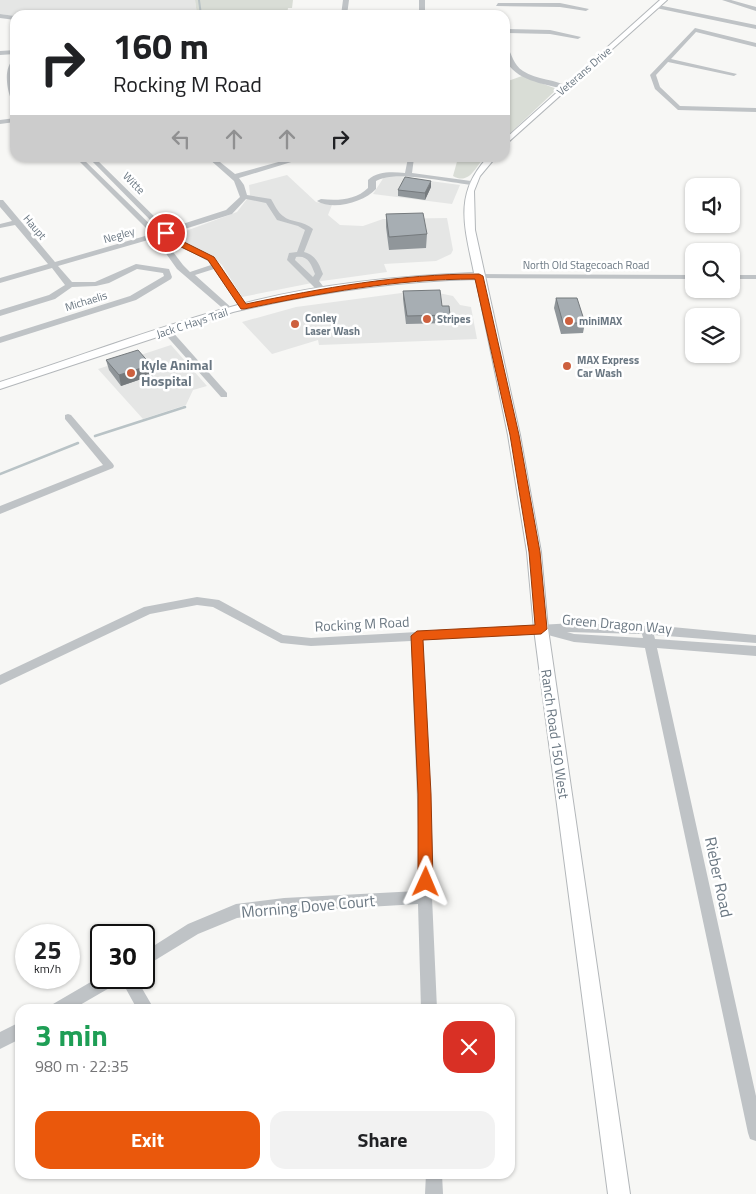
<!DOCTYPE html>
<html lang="en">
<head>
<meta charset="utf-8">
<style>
	body { margin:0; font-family:"Titillium Web",sans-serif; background:#f2f2f2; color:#202124; height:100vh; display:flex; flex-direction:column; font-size:19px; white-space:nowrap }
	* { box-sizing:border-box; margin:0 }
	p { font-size:16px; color:#757577 }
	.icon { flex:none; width:28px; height:28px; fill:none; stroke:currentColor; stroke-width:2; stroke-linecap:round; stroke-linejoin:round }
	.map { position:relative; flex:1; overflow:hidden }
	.drawer { position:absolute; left:15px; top:1004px; width:500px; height:175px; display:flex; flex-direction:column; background:#fff; border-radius:15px; box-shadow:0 1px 4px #0004 }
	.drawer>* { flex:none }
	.banner { position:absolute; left:10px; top:10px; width:500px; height:152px; border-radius:15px; box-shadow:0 1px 4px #0004; background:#fff; color:#202124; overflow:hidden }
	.fabs { position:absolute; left:685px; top:178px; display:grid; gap:10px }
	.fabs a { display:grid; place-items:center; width:55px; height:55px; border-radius:10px; background:#fff; box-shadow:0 1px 4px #0004; font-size:25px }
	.speed { position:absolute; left:15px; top:924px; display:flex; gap:10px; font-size:25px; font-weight:700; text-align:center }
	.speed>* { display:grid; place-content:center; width:65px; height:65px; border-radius:50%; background:#fff; box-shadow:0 1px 4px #0004; line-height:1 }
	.speed small { font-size:12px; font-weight:400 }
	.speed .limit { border:2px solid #111; border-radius:8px; background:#fff; color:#111 }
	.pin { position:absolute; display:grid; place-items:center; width:42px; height:42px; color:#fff; margin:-21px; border:2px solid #fff; border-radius:50%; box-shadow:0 1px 5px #0007 }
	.me { position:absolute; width:55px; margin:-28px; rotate:1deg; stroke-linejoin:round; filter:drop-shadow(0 0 4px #0008) }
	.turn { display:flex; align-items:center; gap:18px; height:105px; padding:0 20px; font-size:22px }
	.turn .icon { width:65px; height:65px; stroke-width:2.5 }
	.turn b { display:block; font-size:35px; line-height:42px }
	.lanes { display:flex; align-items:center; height:48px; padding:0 20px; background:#0003; justify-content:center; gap:25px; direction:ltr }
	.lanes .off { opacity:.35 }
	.round { display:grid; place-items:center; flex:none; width:52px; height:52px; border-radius:15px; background:#f2f2f2 }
	.summary { display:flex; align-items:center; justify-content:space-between; height:85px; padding:0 20px }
	h1 { font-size:30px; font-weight:700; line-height:38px; color:#1e9e55 }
	.primary-button { display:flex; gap:10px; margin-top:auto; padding:10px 20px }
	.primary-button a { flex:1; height:58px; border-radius:15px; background:#ea580c; color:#fff; font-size:20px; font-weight:700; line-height:58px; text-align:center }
	.primary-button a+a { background:#f2f2f2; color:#202124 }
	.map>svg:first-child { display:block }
	.built { fill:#e5e6e5 }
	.green { fill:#d9ddd6 }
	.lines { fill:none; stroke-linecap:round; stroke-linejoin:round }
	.stream-far1 { stroke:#b9c3c6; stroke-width:2 }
	.stream { stroke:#b9c3c6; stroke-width:2.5 }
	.major-casing { stroke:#b3b7ba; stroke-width:2 }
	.minor { fill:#bfc3c6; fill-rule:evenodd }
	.major { fill:#fff; fill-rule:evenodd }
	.wall { fill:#90969a }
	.shaded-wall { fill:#757a7d }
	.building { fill:#a7aeb3; stroke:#757a7d }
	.route { fill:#ea580c; stroke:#983908 }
	.poi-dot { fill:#cd603e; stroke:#fff; stroke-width:2 }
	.labels { text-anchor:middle; stroke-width:5; stroke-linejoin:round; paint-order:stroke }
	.far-street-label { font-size:11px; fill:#6a7782; stroke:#fff }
	.far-poi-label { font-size:11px; font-weight:bold; fill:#6a7782; stroke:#fff; text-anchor:start }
	.poi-label { font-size:14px; font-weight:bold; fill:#6a7782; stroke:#fff; text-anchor:start }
	.street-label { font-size:14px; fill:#6a7782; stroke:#fff }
	.near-street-label { font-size:16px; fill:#6a7782; stroke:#fff }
</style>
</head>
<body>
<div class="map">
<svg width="756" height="1194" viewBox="0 0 756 1194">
	<rect width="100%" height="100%" fill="#f7f7f5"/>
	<path class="built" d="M0,0H195L197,15L15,16L0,14Z
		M287,175L316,202L332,205L328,215L340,225L363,226L383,219L447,218L453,250L451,254L436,261L384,264L387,272L322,281L242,297L222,265L213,257L182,242L175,235L237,212L250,195L249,185Z
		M384,177H400L460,185L452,204L373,194Z
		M424,290L453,296L460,305L471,307L477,339L319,345L318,340L272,354L242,322L296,307Z
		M171,345L207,386L193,390L186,405L143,419L98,369Z"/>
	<path class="green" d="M195,0H293L292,8H288L287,15H197Z
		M522,76L557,89L505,138V82Z
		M458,158H484C475,168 469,185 453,176Z"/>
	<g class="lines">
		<path class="stream-far1" d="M199,0L201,15"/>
		<path class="stream" d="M95,436L185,407
			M0,474L78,443"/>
		<defs>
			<path id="major" d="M660,0H667L505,145V139Z
				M487,158H495L480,176L474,191L475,230L520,435L541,552L548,629L630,1194H608L534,629L527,552L508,435L476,279C393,281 313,293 233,312L0,389V382C75,358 151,329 227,308C307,285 391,276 474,273C465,228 453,195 487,158Z"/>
		</defs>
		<use href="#major" class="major-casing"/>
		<path class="minor" d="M343,0H349L347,15H341Z
			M419,0H425V15H419Z
			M722,0H731L756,7V11Z
			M498,3H560L589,9L586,11L560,7L496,6Z
			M658,5L756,25V29L656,8Z
			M0,14L15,16V20L0,18Z
			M695,28L756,43V47L696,32L671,59L737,74L734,76L668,62L656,75L660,87L680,106L756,108V112L678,110L655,89L650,75Z
			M505,29L550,30L581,37L578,39L550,34L505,33Z
			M505,45C512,50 511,63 523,71C537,80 555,79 569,87L566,89C547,85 511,80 505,57C504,54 505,49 505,45Z
			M15,50V54L0,55V51Z
			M15,58L13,82L15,105L13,104C7,92 2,67 15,58Z
			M15,118V122L0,124V120Z
			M76,158H82L158,232L161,231L89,158H95L167,229L226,210L240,197L234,181L208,158H215L235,174L293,158H302L301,159L239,178L244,185L247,195L271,199C274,204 278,213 283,216C291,223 303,220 313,229L304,252C316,255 319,264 323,274L319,281L326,290L319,292L287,260L289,253L297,252L305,230L298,226L277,220L266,203L246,199L232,214L172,233L185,242L214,257L248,307L247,309H241L214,269L195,275L234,310L230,313L227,312L177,269L155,238L58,266L72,282H95L136,264L169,269L172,277L171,279L136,300L0,343V337L130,296L164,276L163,273L137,269L109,283L96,286L72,287L55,299L0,316V310L49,295L65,285L52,268L0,283V278L48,264L15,225L0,228V224L12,221L0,207V200H3L55,262L152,234ZM165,235L179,246L208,261L211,265L190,272L183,265L161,236ZM296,257C308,255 311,264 315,274L313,277L295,260Z
			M408,158H414L412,173L471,181L475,183L471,185C449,182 393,170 376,181V189C364,202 333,211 317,201L321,199C337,201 356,200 368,188V180C378,171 392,172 405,173Z
			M476,274L694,275V279L479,278L475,276Z
			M731,275H756V279H731Z
			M167,328L170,329L227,393V397H221L164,333V329Z
			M68,414L71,415L113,464L114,466L113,468L0,514V506L103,465L65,419V415Z
			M197,597L219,600L283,635L311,638L574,623L672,627L756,635V643L654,635L655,639L756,646V656L657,648L756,1096V1141L750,1139L748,1133L645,648L574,642L548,635L547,633L423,640L433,853L432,897L437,1009H421L418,904L284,912L237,918L198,934L144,967V952L188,924L236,904L284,898L418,891L419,853L411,641L311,646L281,643L213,607L197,605L150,614L0,685V675L144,607ZM567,632L642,634L643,638L574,634Z
			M101,976L136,978L154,1009H137L120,978L118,983L73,1009H50L53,1004Z
			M20,1022V1039L0,1049V1032Z
			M426,1174H442L443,1194H425Z"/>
		<use href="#major" class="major"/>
	</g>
	<path class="wall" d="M431,187L425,200L398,196V190Z
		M386,214L427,234L426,248L389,250L386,227Z
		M403,291L442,306L450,315V323L406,324L403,299Z
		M556,298L585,323L583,333L561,334L554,308Z
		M106,360L151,365L153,375L121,386L109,370Z"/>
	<path class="shaded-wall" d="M431,181V187L425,200V193Z
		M151,365L153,375L121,386L119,375Z"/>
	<path class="building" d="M405,177L431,181L425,193L398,190Z
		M423,213L427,234L389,237L386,214Z
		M440,290L442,306H449L450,315L407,316L403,291Z
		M556,298H577L585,323H563Z
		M138,350L151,365L119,375L106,360Z"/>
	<path class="route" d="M164,231H169L184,242L214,257L246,304C323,288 399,274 479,274L483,276L519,435L540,552L547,629L541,634L423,640L431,794L433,882L431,887L426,889L421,887L418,882V794L411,636L417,631L535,625L529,552L510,435L475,279C396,279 321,293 244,309H241L208,260L179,246L164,234Z"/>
	<g class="poi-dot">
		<circle cx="427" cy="319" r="5"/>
		<circle cx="569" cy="321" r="5"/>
		<circle cx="295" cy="324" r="5"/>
		<circle cx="567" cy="366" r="5"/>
		<circle cx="131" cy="373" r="5"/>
	</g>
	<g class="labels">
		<g class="far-street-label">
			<text transform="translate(584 71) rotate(-41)" y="4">Veterans Drive</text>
			<text transform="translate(134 183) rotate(45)" y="4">Witte</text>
			<text transform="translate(35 227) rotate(50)" y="4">Haupt</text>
			<text transform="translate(119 235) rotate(-16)" y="4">Negley</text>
			<text x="586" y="269">North Old Stagecoach Road</text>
			<text transform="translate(86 301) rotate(-17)" y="4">Michaelis</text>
			<text transform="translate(192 323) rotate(-18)" y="4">Jack C Hays Trail</text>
		</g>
		<g class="far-poi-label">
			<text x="305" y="322">Conley<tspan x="305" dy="13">Laser Wash</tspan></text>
			<text x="437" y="323">Stripes</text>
			<text x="579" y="325">miniMAX</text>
			<text x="577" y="364">MAX Express<tspan x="577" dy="13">Car Wash</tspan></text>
		</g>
		<g class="poi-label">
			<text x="141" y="370">Kyle Animal<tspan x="141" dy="16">Hospital</tspan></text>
		</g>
		<g class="street-label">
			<text transform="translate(362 624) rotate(-3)" y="5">Rocking M Road</text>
			<text transform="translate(617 624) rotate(5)" y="5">Green Dragon Way</text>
			<text transform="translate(555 734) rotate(82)" y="5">Ranch Road 150 West</text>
		</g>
		<g class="near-street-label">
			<text transform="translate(719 877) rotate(78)" y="6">Rieber Road</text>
			<text transform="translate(308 906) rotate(-5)" y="6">Morning Dove Court</text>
		</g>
	</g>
</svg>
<div class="fabs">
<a><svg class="icon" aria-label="sound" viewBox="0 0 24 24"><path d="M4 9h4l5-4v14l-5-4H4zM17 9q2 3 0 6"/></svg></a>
<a><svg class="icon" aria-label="search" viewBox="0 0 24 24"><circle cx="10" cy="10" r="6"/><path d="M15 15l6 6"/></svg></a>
<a><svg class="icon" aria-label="layers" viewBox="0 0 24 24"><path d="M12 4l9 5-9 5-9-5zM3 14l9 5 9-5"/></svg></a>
</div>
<div class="speed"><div>25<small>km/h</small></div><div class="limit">30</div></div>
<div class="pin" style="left:166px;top:233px;background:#d93025"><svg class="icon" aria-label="arrive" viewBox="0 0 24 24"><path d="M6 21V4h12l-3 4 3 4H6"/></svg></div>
<svg class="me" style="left:426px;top:882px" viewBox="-20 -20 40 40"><path d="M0-17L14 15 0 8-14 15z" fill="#ea580c" stroke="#fff" stroke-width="4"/></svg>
<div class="banner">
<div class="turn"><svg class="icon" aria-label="right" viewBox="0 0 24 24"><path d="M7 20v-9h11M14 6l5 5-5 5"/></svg><div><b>160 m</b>Rocking M Road</div></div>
<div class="lanes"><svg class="icon off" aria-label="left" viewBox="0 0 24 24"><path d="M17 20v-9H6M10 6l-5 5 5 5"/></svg><svg class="icon off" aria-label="ahead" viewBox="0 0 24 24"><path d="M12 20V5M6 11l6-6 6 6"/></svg><svg class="icon off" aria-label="ahead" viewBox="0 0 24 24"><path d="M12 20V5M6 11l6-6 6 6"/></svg><svg class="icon" aria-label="right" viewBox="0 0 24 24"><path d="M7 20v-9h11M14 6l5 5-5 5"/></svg></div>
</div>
<section class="drawer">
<div class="summary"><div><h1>3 min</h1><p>980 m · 22:35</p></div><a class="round" style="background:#d93025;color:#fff"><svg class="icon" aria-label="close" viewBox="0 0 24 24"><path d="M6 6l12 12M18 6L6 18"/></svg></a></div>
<div class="primary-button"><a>Exit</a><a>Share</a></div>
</section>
</div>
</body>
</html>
